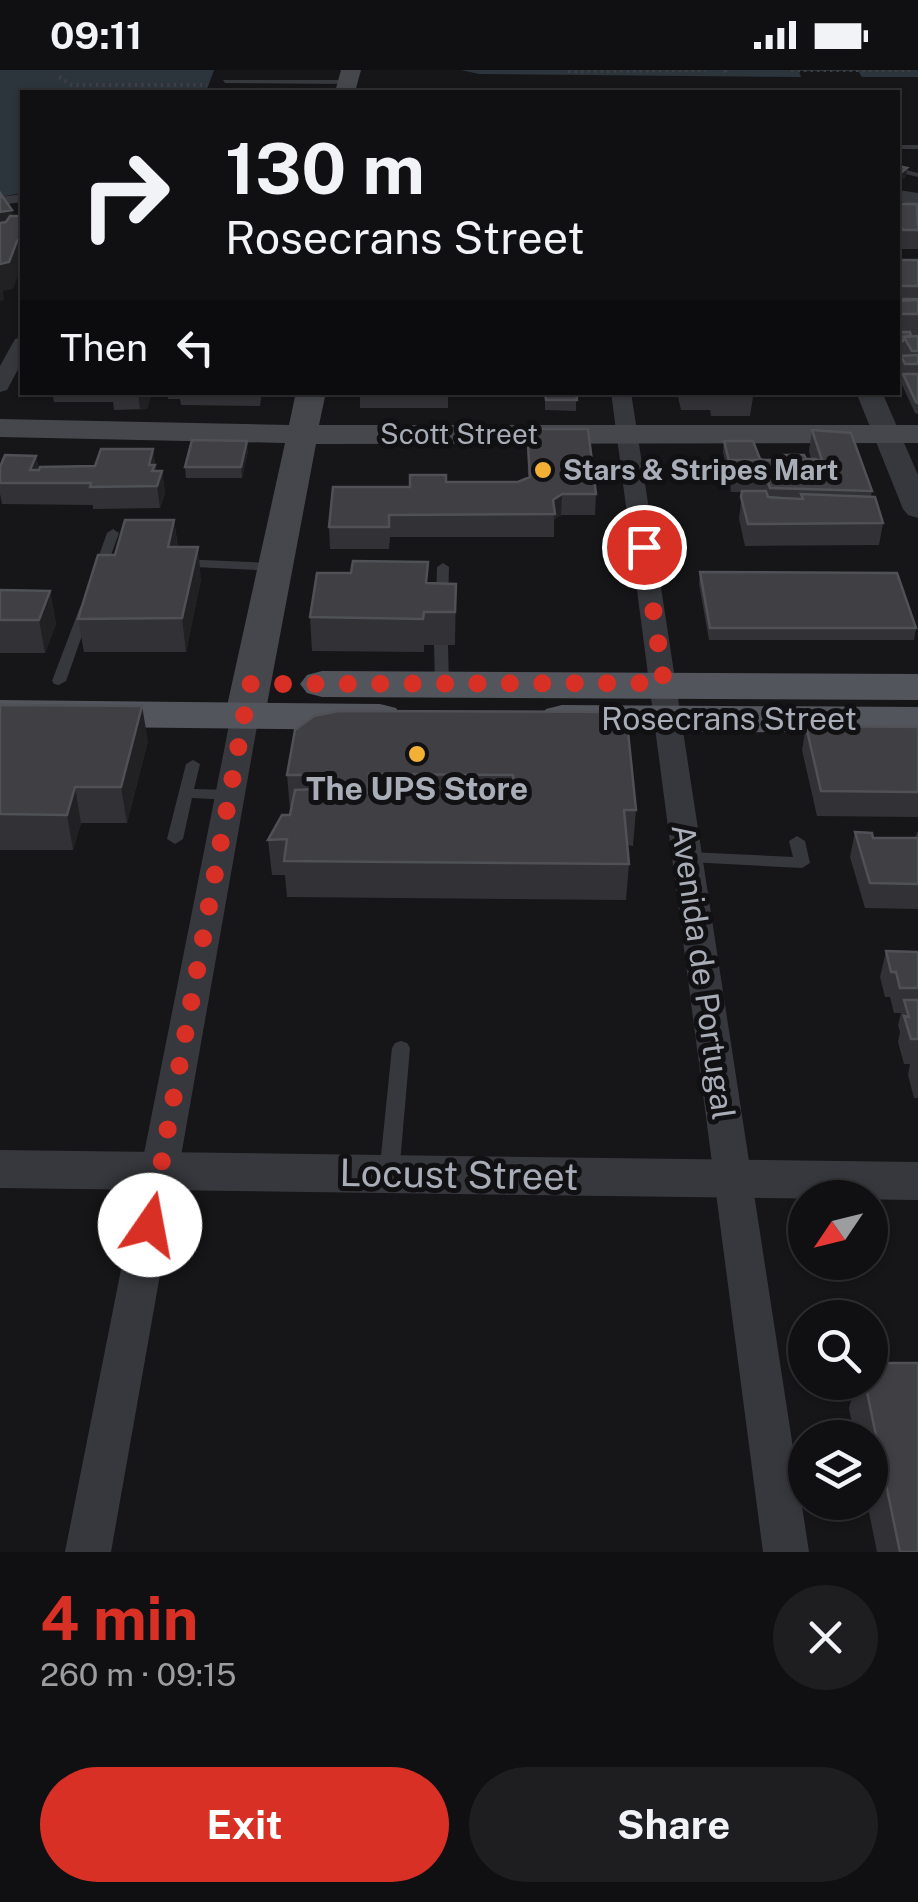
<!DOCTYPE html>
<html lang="en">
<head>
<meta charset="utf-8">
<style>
	body { margin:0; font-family:"Public Sans",sans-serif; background:#1e1e20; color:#f1f3f6; height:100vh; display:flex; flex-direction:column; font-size:38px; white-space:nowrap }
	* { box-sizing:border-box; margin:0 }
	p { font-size:32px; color:#9c9d9f }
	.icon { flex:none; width:55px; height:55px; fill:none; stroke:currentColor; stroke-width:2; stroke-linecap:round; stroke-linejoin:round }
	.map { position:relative; height:1482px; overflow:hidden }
	.panel { display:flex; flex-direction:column; background:#101012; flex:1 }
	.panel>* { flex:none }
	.hud { position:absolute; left:20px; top:20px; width:880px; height:305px; border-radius:0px; box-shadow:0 2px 8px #0004,0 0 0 2px #303032; background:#101012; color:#f1f3f6; overflow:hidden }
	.needle { width:65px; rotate:235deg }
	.buttons { position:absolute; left:788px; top:1110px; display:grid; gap:20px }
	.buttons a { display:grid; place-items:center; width:100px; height:100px; border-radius:50%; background:#101012; box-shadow:0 2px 8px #0004,0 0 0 2px #303032; font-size:50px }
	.pin { position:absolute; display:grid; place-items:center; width:85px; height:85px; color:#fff; margin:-42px; border:5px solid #fff; border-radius:50%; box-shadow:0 2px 10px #0007 }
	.me { position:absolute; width:110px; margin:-55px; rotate:12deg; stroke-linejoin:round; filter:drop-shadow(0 0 8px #0008) }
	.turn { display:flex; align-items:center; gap:35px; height:210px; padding:0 40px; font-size:45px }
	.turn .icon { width:130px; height:130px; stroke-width:2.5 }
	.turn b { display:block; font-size:70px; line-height:85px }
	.then { display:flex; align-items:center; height:95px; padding:0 40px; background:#0003; gap:20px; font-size:38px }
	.round { display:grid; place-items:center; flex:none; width:105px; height:105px; border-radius:52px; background:#1e1e20 }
	.headline { display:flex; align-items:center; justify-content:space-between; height:170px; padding:0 40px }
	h1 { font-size:60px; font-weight:700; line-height:75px; color:#d93025 }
	.action { display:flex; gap:20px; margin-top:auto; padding:20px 40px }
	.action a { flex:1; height:115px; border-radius:60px; background:#d93025; color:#fff; font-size:40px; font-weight:700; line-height:115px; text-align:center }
	.action a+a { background:#1e1e20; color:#f1f3f6 }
	.status { display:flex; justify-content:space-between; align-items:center; height:70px; padding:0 50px; background:#101012; direction:ltr }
	.status svg { height:28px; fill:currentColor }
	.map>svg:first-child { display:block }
	.water { fill:#2c353c }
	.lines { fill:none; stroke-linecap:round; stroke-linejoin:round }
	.path { stroke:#3d3f44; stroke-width:4; stroke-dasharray:2.5 4; stroke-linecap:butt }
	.service { fill:#37383d; fill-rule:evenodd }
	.pedestrian { fill:#37383d; fill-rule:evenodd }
	.minor { fill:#37383d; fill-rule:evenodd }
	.tertiary { fill:#37383d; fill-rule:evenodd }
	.secondary { fill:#45474d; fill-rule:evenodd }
	.primary { fill:#53555c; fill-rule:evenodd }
	.wall { fill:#323236 }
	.shaded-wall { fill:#212124 }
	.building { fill:#3f3f44; stroke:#4f5156; stroke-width:2.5; fill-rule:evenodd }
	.route { stroke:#d93025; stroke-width:18; stroke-dasharray:0 32.4 }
	.poi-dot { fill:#f2b134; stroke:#111113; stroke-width:4 }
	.labels { text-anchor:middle; stroke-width:10; stroke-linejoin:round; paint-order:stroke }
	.far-street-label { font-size:28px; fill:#a8adb8; stroke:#111113 }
	.far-poi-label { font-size:28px; font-weight:bold; fill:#a8adb8; stroke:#111113; text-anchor:start }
	.street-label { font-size:32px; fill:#a8adb8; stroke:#111113 }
	.poi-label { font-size:32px; font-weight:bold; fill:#a8adb8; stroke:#111113 }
	.near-street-label { font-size:38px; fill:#a8adb8; stroke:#111113 }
</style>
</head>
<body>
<div class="status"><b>09:11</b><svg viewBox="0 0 49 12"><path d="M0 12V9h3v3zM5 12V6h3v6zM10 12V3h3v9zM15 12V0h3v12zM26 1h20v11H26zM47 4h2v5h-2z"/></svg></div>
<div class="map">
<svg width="918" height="1482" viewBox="0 0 918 1482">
	<rect width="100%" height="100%" fill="#161618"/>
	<path class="water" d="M0,0H214L206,22H22V123L0,127Z
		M461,0H918V7H862L858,1H799L801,7L479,4Z"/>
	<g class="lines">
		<path class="path" d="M725,0L727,5
			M791,0H913
			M568,1L706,0
			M59,7L72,15H207"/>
		<path class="service" d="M223,10H348L351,12L348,14L225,13Z
			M898,75H918V79H898Z
			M898,98L918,103V107L898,102Z
			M113,459L119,463L105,502L99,506L95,505L93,502L107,463Z
			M179,489L275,493L281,497L275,501L175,496V490Z
			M443,493L449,497L448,533L442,537L436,533L437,497Z
			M86,533L92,537L66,611L59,615L54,614L52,611L80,537Z
			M441,571L448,575L449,614L442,618L435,614L434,575Z
			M193,690L200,694L194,719L230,720L237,725L230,730L192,728L183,769L175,774L167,769L186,694Z
			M797,766L805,771L810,793L802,798L689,792L681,787L689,782L793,787L789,771Z
			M401,971L407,973L410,978L399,1105L396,1110L389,1113L382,1110L379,1105L392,978L395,973Z"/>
		<path class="pedestrian" d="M22,124V132L0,135V127Z"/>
		<path class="minor" d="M22,267V292L7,320L0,322V296L15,269Z
			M611,322H631L809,1482H763Z
			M245,637L259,645L111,1482H65L231,645Z"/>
		<path class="tertiary" d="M898,120L918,123V135L898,132Z
			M856,322H882L918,405V448L908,445L903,439Z
			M0,1080L918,1092V1130L0,1118Z"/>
		<path class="secondary" d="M341,0H361L355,22H335Z
			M296,322H326L319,355H918V373L316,374L265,645L259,653L245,657L231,653L225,645L285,373L0,367V349L289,355Z"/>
		<path class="primary" d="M322,601L918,604V630L322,627L307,623L300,614L307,605Z
			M0,630L380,634L396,638L402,647L396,656L380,660L0,656Z
			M562,635L918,637V663L562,661L546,657L540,648L546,639Z"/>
	</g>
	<path class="wall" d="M898,134L918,136V179H900L898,174Z
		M898,190H918V344L915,343L898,306L902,282H898Z
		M52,322H152L147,339L114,340L113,332H54Z
		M167,322H262L260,336L181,335L180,329H168Z
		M360,322H448V338H360Z
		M545,322H576V341L545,340Z
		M677,322H828V327H753L750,346H711L710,340H681Z
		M527,359L596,424L595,445H561L554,450V467H390L389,479H330L329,457L410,417L446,412H518L528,408Z
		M812,360L872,421L871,426L883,453L879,475L745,476L739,449L742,422H731L729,406L723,382L724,371L760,389L783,390V385L811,389L809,381Z
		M153,379L156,401H162L165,423L160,438L93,439V435L2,434L0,424V397L36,386L39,400L95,396Z
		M248,381L242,408H186L185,397Z
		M174,450L178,477L201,509L186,582H84L78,549L115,485Z
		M700,502L916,558L914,570H709L699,514Z
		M428,513L456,514L455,575H424V582L312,581L310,547Z
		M0,520L50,521L56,554L45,583H0Z
		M0,635L148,671L127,753H81L73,780H0Z
		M314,646L636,740L633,776L627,775L629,794L626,830L287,827L285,805H272L268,770L290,745L291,740H290L287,705Z
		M806,656L918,657V747L817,746L802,680Z
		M855,762L873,768H915L917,762H918V839L865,838L850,787Z
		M886,881L918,882V1028H914L908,1005L910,994H904L898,972L900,962L898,955L901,943H894L890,927H885L880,907Z
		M856,1312H870L918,1482H877L867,1432H870V1368H855L849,1338Z"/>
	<path class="shaded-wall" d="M907,98L906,107L898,113V105Z
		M12,140L15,158L0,160V142Z
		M22,158V196L13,219L3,221L4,230L0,231V194Z
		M138,322H152L147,339L140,340Z
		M247,371L248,381L242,408L241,397Z
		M153,379L157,415L162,401L165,423L160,438L157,416L149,395Z
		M36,386L40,407L30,400Z
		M562,424L561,445L554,450L553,430Z
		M174,450L178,482L168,477Z
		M198,477L201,509L186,582L182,548Z
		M50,521L56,554L45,583L39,550Z
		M142,636L148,671L127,753L121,717Z
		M75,717L81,753L73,780L67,745Z"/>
	<path class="building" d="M215,20H282V22H212Z
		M898,96L907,98L898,105Z
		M0,123L12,140L0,142Z
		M898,134H917L918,160H903L898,151Z
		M10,146H22V158L21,161L22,167L17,171L9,192L0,194V153L6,152Z
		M898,190H918V216H898Z
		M898,229H918V230L898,231Z
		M918,230V244H899L898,231Z
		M898,262H910L911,266L904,267L903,271H898Z
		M918,266V281H912L904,267Z
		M918,285V294H905L901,286Z
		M903,304H918V333L916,332Z
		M545,322H576L577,330H546Z
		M527,359H588L596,424H562L553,430L555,444L389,445V457H329L333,417H410V405H446V412H518L530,407Z
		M812,360L851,363L872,421L770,418L764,401H734L731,390H822Z
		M192,370L247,371L241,397H185Z
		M724,371H753L760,389L764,390H731L730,395Z
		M101,379H153L149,395H155L152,401H162L157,416L90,417L91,413H0V397L5,385L36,386L30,400H39L40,397L95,396Z
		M783,385H804L806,389H816L817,390H784Z
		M742,421H766L768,427L781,428L803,429L801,424L875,427L883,453L748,454L741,427Z
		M125,450H174L168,477H198L182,548L78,549L98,485H115Z
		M353,491L428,492L426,513L456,514L455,542H424L423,549L310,547L317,503H351Z
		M700,502L897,503L916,558H710Z
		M0,520L50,521L39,550H0Z
		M0,635L142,636L121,717H75L67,745L0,744Z
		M339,641L626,642L636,740H624L629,794L284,791L287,769L268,770L282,745H290L295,720L318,719L319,705H287L295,660L314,646ZM369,704L513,705L514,720L508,723H367Z
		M806,656L918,657V722L821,721Z
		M855,762L872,763L873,768H918V814L870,813Z
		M886,881L918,882V918H900L896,902H891Z
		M904,930H918V969H911L904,946L909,947Z
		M870,1293H918V1482H900L865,1312H870Z"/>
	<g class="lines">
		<path class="route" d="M150,1155L250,614L664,613L644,477"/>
	</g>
	<g class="poi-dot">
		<circle cx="543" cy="400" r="10"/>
		<circle cx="417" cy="684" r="10"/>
	</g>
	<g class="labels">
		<g class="far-street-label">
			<text x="459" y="374">Scott Street</text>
		</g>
		<g class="far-poi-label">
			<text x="563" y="410">Stars &amp; Stripes Mart</text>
		</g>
		<g class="street-label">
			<text x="729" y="660">Rosecrans Street</text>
			<text transform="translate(703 902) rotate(82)" y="11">Avenida de Portugal</text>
		</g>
		<g class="poi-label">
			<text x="417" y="730">The UPS Store</text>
		</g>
		<g class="near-street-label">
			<text transform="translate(459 1105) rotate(1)" y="13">Locust Street</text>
		</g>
	</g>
</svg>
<div class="buttons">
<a><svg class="needle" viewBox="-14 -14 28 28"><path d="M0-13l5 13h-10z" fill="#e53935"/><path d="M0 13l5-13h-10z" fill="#9c9d9f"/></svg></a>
<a><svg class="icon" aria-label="search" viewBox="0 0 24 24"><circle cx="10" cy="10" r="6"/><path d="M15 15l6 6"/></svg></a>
<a><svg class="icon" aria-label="layers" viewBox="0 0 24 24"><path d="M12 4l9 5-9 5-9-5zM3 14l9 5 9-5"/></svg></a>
</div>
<div class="pin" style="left:644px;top:477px;background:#d93025"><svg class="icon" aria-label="arrive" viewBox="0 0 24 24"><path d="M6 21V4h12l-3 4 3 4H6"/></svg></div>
<svg class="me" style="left:150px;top:1155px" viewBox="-20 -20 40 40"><circle r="19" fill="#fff"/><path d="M0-13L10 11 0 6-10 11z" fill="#d93025"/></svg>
<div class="hud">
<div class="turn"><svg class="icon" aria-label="right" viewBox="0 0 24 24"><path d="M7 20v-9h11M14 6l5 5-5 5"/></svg><div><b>130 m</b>Rosecrans Street</div></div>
<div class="then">Then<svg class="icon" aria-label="left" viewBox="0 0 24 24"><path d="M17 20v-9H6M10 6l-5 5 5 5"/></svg></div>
</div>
</div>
<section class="panel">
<div class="headline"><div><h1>4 min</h1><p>260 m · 09:15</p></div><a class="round"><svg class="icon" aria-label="close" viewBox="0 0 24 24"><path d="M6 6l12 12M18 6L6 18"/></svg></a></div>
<div class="action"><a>Exit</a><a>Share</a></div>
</section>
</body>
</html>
